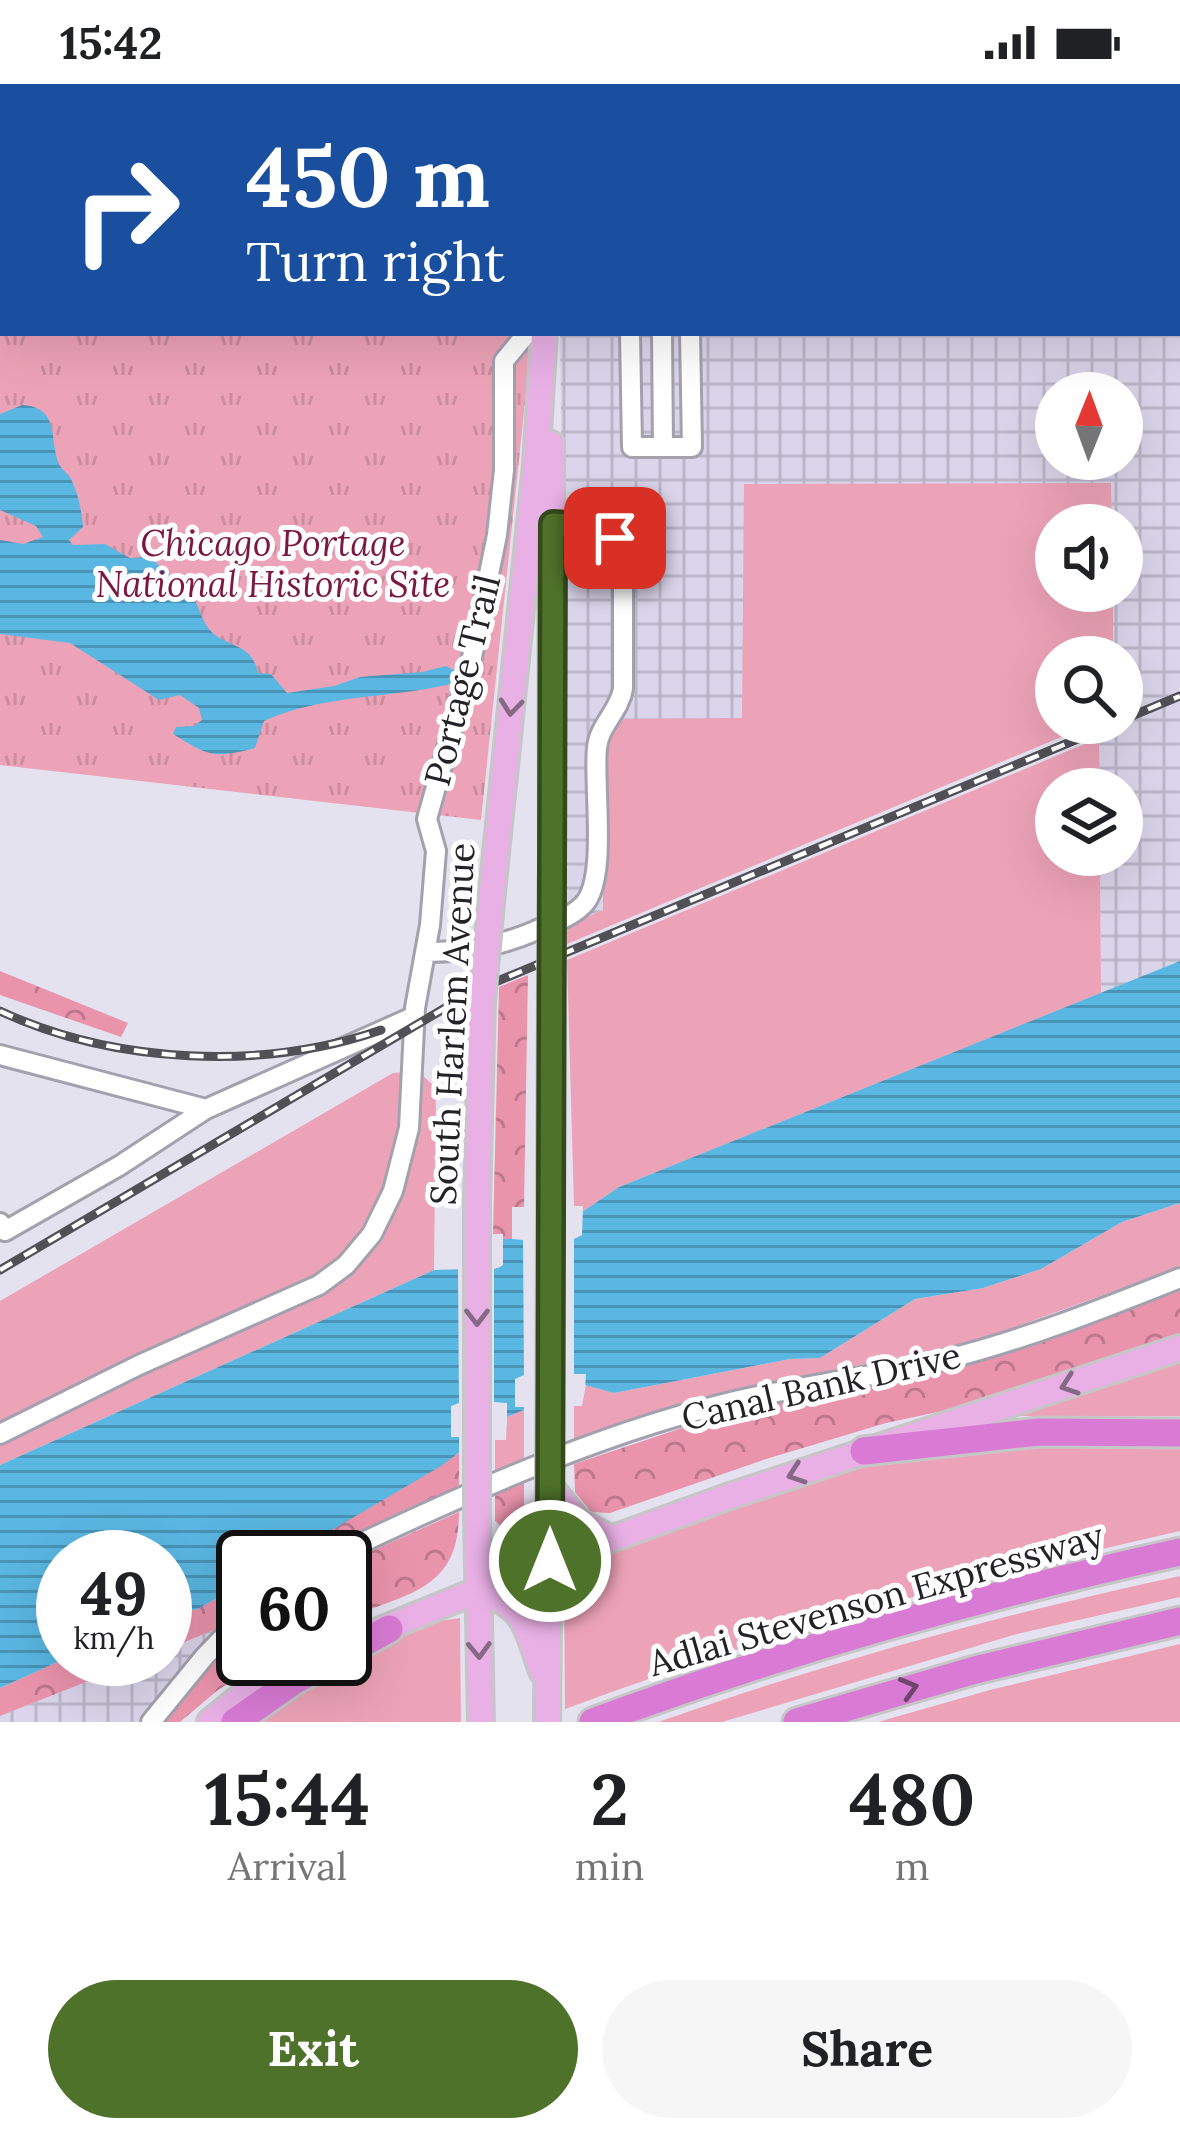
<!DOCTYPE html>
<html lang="en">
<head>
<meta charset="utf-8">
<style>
	body { margin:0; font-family:Lora,serif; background:#f6f6f6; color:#202124; height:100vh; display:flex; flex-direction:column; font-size:45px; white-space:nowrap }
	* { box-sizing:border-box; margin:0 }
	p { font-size:39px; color:#757577 }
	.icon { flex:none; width:66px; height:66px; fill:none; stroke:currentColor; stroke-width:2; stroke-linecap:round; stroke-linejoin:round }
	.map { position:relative; height:1638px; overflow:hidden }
	.side { display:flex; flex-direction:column; background:#fff; flex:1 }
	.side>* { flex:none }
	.top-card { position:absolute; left:0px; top:0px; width:1182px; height:252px; box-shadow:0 12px 48px #0002; background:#1a4fa0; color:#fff; overflow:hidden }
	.needle { width:78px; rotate:1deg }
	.fabs { position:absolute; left:1035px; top:288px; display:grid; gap:24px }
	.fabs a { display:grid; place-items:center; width:108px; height:108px; border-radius:50%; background:#fff; box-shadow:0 12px 48px #0002; font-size:60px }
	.speed { position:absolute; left:36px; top:1446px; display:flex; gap:24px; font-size:60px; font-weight:700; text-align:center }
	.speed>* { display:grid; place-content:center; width:156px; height:156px; border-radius:50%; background:#fff; box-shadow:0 12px 48px #0002; line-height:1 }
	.speed small { font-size:30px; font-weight:400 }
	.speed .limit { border:6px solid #111; border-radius:18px; background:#fff; color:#111 }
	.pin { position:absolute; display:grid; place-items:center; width:102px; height:102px; color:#fff; margin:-51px; border-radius:24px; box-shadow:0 6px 18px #0006 }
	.me { position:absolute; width:132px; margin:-66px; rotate:0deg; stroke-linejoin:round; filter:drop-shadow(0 0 9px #0008) }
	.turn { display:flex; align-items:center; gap:42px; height:252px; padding:0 48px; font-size:54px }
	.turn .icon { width:156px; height:156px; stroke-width:2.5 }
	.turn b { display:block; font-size:84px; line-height:102px }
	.eta { display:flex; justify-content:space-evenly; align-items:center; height:204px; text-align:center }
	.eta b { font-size:72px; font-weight:700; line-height:84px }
	.button { display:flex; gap:24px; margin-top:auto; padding:24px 48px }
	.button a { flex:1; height:138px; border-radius:72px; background:#4f722a; color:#fff; font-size:48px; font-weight:700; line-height:138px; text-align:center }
	.button a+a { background:#f6f6f6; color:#202124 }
	.status { display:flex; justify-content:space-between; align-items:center; height:84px; padding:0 60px; background:#fff; direction:ltr }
	.status svg { height:33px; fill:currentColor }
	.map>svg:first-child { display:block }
	.industrial { fill:url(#industrial-grid); fill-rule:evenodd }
	.grass { fill:#eda3b7 }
	.forest { fill:url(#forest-crowns) }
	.park { fill:url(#park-tufts) }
	.water { fill:url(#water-rules) }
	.pier { fill:#e4e2ef }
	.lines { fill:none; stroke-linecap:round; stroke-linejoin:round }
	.minor-casing { stroke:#a4a1ae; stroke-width:24 }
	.major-casing { stroke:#c6c6c7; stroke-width:30 }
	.highway-casing { stroke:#c6c6c7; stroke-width:33 }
	.minor { stroke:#fff; stroke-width:18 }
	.major { stroke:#e8b0e5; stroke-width:24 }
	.highway { stroke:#d97bd4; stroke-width:27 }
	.rail-casing { stroke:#515057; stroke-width:9 }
	.rail { stroke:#fff; stroke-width:4.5; stroke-dasharray:14; stroke-linecap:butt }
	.major-bridge-casing { stroke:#c6c6c7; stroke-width:30; stroke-linecap:butt }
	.major-bridge { stroke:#e8b0e5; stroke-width:24 }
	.oneway { stroke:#866986 }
	.oneway2 { stroke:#6c466c }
	.route-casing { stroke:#334a1b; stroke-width:30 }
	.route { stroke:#4f722a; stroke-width:21 }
	.labels { text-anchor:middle; stroke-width:10; stroke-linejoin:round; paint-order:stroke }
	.park-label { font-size:36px; font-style:italic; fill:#7b1740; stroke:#fff }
	.street-label { font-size:36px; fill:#232227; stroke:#fff }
</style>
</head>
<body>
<div class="status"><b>15:42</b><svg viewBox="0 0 49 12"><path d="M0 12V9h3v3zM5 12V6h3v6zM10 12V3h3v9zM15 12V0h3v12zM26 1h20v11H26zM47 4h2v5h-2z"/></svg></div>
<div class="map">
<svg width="1180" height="1638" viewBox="0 0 1180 1638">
	<defs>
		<pattern id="industrial-grid" width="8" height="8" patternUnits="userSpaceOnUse" patternTransform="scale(3)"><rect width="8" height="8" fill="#dad5ea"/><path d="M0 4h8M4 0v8" fill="none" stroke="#bbb7c9"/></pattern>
		<pattern id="forest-crowns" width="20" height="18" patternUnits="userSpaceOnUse" patternTransform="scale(3)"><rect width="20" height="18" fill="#ea94ac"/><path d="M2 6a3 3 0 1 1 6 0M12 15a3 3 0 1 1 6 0" fill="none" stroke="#bd788c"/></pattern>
		<pattern id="park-tufts" width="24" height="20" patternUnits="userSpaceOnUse" patternTransform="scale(3)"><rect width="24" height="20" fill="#eda3b7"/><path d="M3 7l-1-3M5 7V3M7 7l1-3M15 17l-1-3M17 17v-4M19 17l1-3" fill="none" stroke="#cb8c9d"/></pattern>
		<pattern id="water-rules" width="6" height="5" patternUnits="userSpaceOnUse" patternTransform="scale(3)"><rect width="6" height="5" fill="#5ab7e2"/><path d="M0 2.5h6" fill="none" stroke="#4a94b7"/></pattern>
	</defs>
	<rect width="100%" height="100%" fill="#e4e2ef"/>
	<path class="industrial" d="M559,0H1180V877L1101,909L1100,771H1122V705H1100L1099,639H1122V573H1113V507H1122V441H1112L1111,400L742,634L604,801L603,826L567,842L560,249H1179V3ZM1056,309H1122V375H1056Z
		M214,1546L138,1638H0V1632L144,1575H165V1566Z"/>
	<path class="grass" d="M1111,399L1112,441H1056V507H1113V573H1056V639H1085V643L567,860V842L603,826L602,676L605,658L623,635L742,634L744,400Z
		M1099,654L1100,705H1056V771H1100L1101,909L619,1103L582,1128V1122H574L567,876Z
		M418,987L436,1004L434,1186L0,1381V1217L393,989Z
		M1180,1119V1183L977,1257L737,1306L574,1361V1322H582L586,1301L614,1309L790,1275L820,1274L915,1215L983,1204L1041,1185L1122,1138Z
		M1180,1272V1332H1022L1021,1323Z
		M524,1326V1381L495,1393V1356H506L507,1333Z
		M1180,1357V1447C971,1494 766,1550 565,1625L564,1485C714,1426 869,1367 1033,1358C1082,1355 1131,1357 1180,1357Z
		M1180,1492V1513L1017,1550L722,1638H658C829,1578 1003,1530 1180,1492Z
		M460,1534L461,1638H252C314,1600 386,1541 460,1534Z
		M1180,1560V1638H878L990,1606Z"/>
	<path class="forest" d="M0,887L128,939L121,953L0,911Z
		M528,891L524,1123H512V1155H503V1150H493L499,903Z
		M1180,1202V1257L957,1324L886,1339L766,1375L610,1429L591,1428L575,1408L574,1380L727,1329L960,1282Z
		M459,1369V1404L312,1473H286Z
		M524,1398V1436L513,1444H503L495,1437V1410Z
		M459,1428C459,1508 406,1509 345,1535V1479Z
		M243,1499V1521L214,1546L165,1566V1533L198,1525Z
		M243,1548V1575H265L218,1606L180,1638H163L202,1587Z
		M64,1575H144L0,1632V1604Z"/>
	<path class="park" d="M0,0H527L3,3V249H528V290L481,736L0,681Z"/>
	<path class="water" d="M22,321C60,323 49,354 59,380C61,385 69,390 71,395C78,409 82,428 83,443L69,456L73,461L105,460L130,474L151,473C162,486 175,494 187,505C201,518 199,541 218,553C237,564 253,564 258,589L271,590L287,609L334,602L360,593L422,588L446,582L459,589L451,600C388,615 324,610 264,637L255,664C214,675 208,672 173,650L176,643L194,642L202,636L199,624L180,611L159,616L70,559L0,550V456L23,460L43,453L36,442L0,426V330Z
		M1180,877V1119L1122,1138L1041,1185L983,1204L915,1215L820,1274L790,1275L614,1309L585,1301L507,1333L441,1382L286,1473H243V1499L198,1525L165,1533V1473H63L64,1575L0,1604V1381L434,1186L498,1184L503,1181V1155L582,1151V1128L619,1103Z"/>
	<path class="pier" d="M583,1122L582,1151L574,1155V1290H586L585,1305L524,1333V1323H515V1295L524,1291L523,1156L512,1155V1149L572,1148L576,1147L577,1127Z
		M500,1150H503V1181L494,1185V1318L507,1319V1341L459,1376V1353H451V1322L459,1319L458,1185L447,1184V1178L497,1177Z"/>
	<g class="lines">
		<defs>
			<path id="minor" d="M632,0V3
				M630,249L632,363H692L690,249
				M662,249L663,363
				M425,868C466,868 497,863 535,847C551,839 571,834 584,820C608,794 593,701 597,664C599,641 619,628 623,605V465C608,443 578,442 553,439
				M0,971L206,1025
				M0,1139L5,1147L119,1082L206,1025L415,932
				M0,1350L139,1281L319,1201L346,1181L372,1150L393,1107L409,1044L415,924L430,841L436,767L427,735L471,578L497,451L504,386V277L527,249
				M332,1473C450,1416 595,1351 723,1320C797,1301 873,1294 947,1275C1027,1255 1104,1224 1180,1194
				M151,1638L205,1572L243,1533"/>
			<path id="major" d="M543,0V3
				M551,360L552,783
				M492,808L536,381L544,249
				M550,1080L551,898
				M477,1116L482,916
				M549,1401L577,1436L611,1455
				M477,1431L481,1638
				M477,1506C527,1523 525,1540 542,1587
				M371,1550L550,1477L727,1413L1180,1264
				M210,1638L267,1592L301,1575
				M547,1638L549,1401"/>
			<path id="highway" d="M864,1367L1039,1348L1180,1349
				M345,1569L389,1545
				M235,1638L295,1596L334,1575
				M593,1638C785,1567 981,1512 1180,1468
				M797,1638L975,1586L1180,1537"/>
		</defs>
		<use href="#minor" class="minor-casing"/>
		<use href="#major" class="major-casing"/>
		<use href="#highway" class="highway-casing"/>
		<use href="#minor" class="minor"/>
		<use href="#major" class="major"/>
		<use href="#highway" class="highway"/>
		<defs>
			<path id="rail" d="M1122,636L1180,612
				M0,927C114,980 263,987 381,946
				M0,1186L474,907L1116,639"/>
		</defs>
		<use href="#rail" class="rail-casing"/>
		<use href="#rail" class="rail"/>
		<defs>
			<path id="major-bridge" d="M551,898L552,783
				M482,916L492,808
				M477,1116V1431
				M549,1401L550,1080"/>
		</defs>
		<use href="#major-bridge" class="major-bridge-casing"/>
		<use href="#major-bridge" class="major-bridge"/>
	</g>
	<defs><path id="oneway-chevron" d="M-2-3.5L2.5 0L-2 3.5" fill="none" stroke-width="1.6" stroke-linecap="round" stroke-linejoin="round" transform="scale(3)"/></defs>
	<g class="oneway">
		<use href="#oneway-chevron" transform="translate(511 623) rotate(96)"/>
		<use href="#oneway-chevron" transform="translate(477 1233) rotate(90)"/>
		<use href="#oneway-chevron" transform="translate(1069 1301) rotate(161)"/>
		<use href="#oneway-chevron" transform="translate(796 1390) rotate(161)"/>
		<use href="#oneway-chevron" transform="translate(479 1566) rotate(88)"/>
	</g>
	<use class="oneway2" href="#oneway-chevron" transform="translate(909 1604) rotate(-16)"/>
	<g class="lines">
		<defs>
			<path id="route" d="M550,1477L553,440L582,442L615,454"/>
		</defs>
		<use href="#route" class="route-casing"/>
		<use href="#route" class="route"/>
	</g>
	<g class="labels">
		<g class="park-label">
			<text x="273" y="472">Chicago Portage<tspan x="273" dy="41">National Historic Site</tspan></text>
		</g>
		<g class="street-label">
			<text transform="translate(462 596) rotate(-76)" y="13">Portage Trail</text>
			<text transform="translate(452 940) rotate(-87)" y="13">South Harlem Avenue</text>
			<text transform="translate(821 1302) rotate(-13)" y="13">Canal Bank Drive</text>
			<text transform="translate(876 1515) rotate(-16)" y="13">Adlai Stevenson Expressway</text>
		</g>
	</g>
</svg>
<div class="fabs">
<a><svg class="needle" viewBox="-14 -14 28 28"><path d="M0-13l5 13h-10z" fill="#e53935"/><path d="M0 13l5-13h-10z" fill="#757577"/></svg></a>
<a><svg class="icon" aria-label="sound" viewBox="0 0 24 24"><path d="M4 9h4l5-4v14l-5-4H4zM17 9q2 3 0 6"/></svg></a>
<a><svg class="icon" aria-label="search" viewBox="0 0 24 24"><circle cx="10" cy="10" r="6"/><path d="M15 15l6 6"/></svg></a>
<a><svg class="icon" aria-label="layers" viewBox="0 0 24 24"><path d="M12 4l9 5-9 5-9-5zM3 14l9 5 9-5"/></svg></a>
</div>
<div class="speed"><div>49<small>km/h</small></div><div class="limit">60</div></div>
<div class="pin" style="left:615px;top:454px;background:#d93025"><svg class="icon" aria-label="arrive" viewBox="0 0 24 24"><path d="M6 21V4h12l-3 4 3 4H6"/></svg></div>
<svg class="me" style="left:550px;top:1477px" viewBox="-20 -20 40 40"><circle r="17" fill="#4f722a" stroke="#fff" stroke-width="3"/><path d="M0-11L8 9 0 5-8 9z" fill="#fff"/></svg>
<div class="top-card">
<div class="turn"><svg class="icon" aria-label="right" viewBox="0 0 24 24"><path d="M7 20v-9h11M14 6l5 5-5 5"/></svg><div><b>450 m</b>Turn right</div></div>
</div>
</div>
<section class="side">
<div class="eta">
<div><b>15:44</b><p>Arrival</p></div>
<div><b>2</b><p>min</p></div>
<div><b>480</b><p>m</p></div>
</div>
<div class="button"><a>Exit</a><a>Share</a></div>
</section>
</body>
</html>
